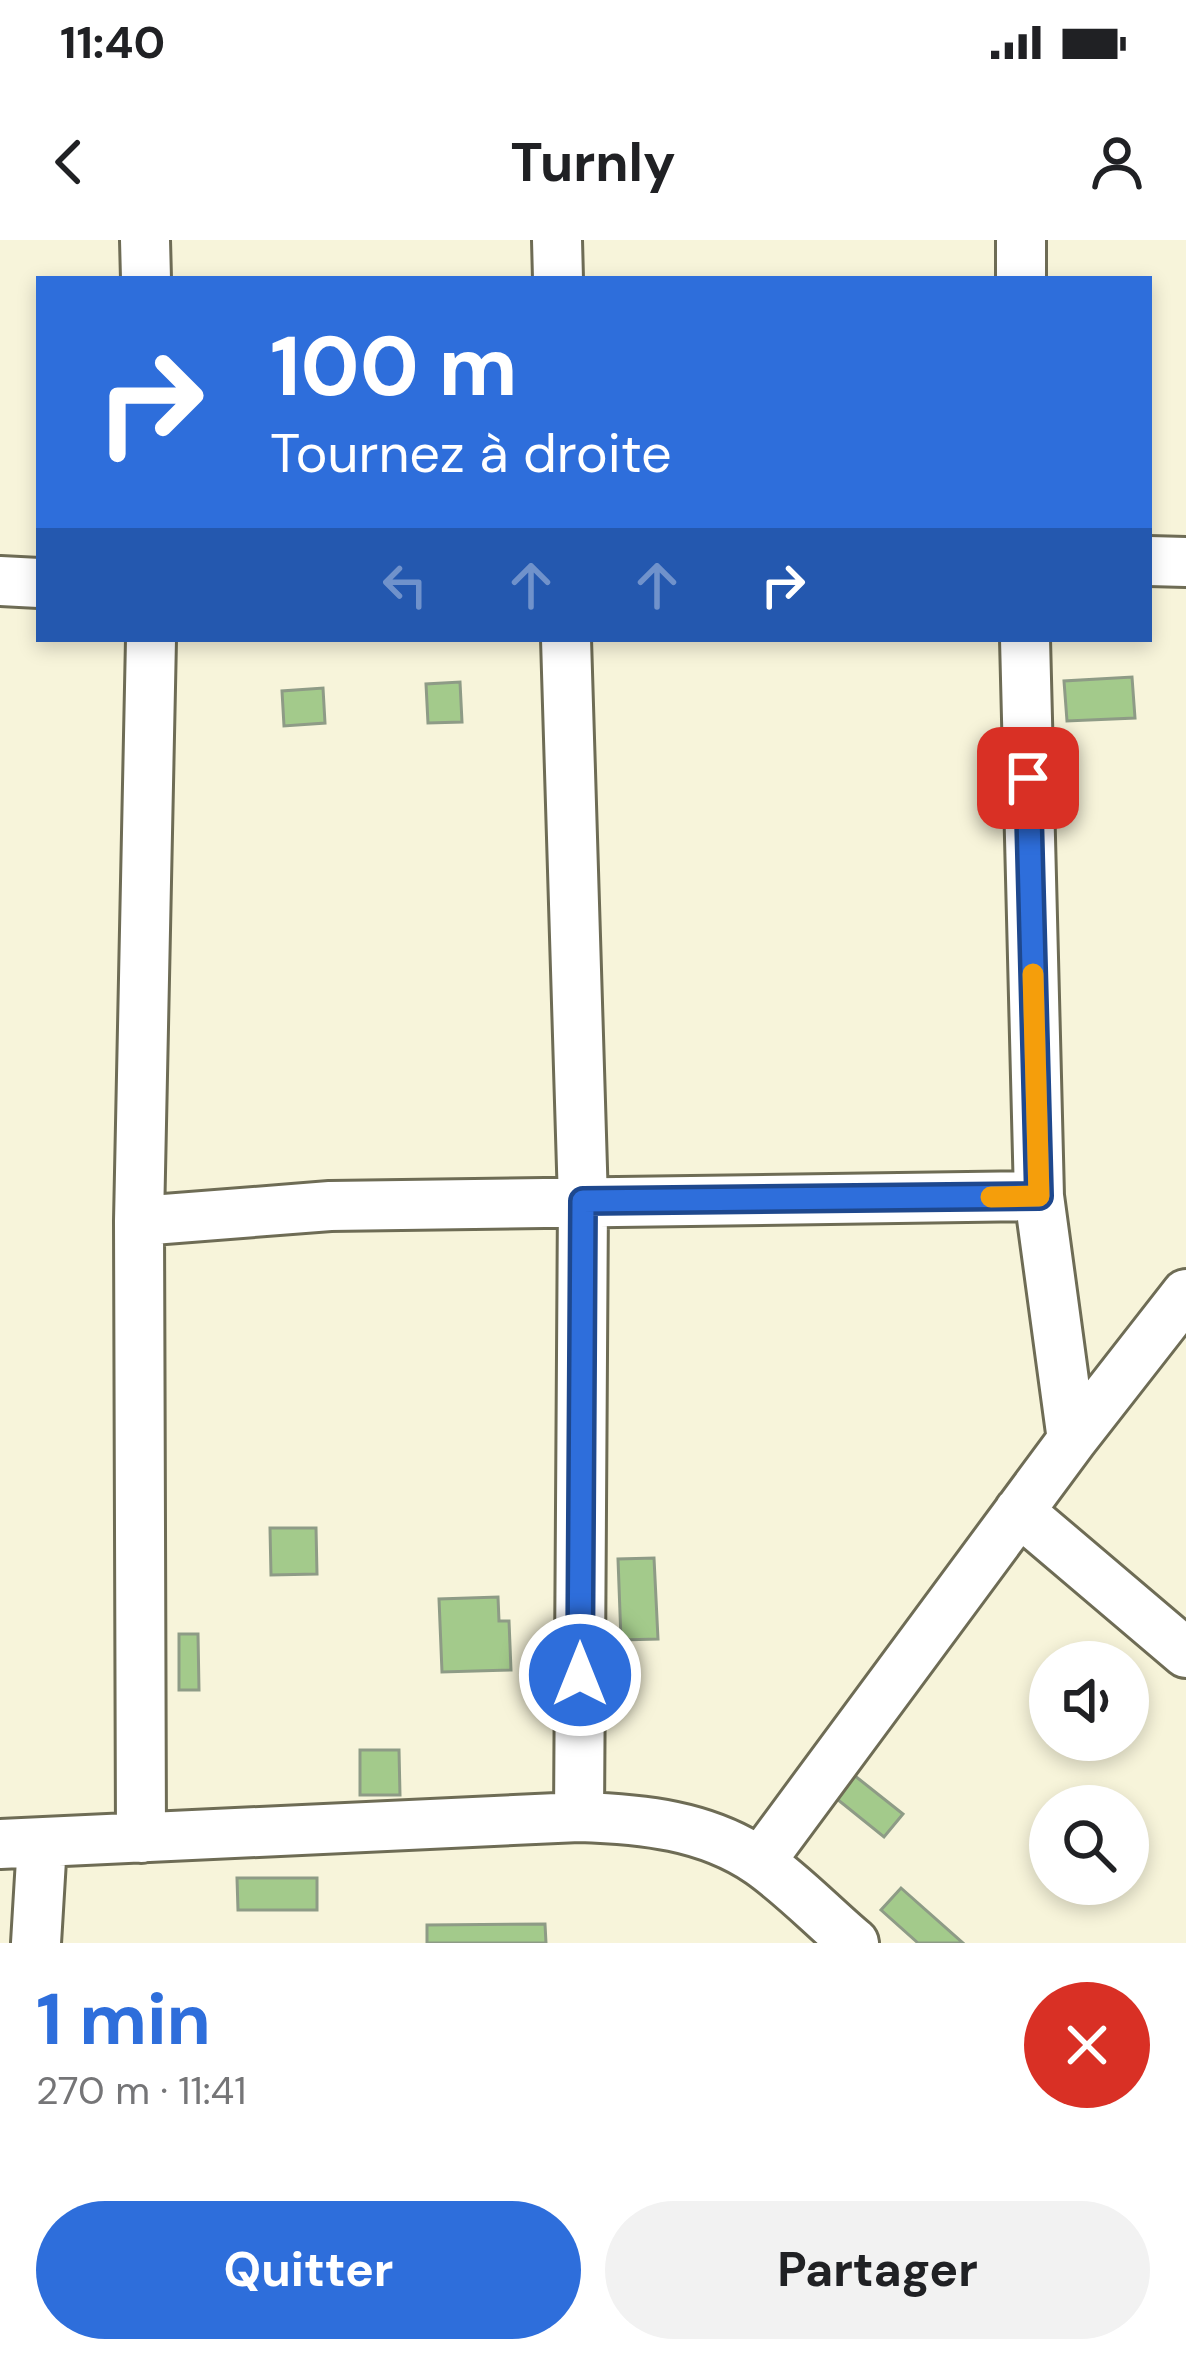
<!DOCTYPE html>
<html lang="fr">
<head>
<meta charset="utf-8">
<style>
	body { margin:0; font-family:"DM Sans",sans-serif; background:#f2f2f2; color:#202124; height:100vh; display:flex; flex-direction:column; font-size:45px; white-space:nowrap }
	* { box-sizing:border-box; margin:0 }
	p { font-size:39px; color:#757577 }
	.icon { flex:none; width:66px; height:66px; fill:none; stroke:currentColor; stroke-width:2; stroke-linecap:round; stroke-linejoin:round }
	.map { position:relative; height:1703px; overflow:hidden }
	.drawer { display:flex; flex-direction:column; background:#fff; flex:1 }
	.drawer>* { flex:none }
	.guide { position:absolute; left:36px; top:36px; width:1116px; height:366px; border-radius:0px; box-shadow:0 6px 18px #0003; background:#2e6edb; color:#fff; overflow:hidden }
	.tools { position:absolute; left:1029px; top:1401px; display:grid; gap:24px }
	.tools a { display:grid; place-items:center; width:120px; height:120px; border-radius:50%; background:#fff; box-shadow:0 6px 18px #0003; font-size:60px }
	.pin { position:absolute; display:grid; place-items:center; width:102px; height:102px; color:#fff; margin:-51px; border-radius:24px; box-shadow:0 6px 18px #0006 }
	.me { position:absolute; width:132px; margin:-66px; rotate:0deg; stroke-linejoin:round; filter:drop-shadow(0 0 9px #0008) }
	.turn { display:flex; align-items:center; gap:42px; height:252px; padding:0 36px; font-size:54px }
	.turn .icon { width:156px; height:156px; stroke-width:2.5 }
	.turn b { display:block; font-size:84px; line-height:102px }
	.lanes { display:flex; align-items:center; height:114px; padding:0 36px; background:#0003; justify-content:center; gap:60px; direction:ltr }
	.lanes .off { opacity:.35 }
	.round { display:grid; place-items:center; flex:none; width:126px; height:126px; border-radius:63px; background:#f2f2f2 }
	.overview { display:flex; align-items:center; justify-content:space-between; height:204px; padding:0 36px }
	h1 { font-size:72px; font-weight:700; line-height:90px; color:#2e6edb }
	.primary-button { display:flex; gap:24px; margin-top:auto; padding:24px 36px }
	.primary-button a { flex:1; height:138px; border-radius:72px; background:#2e6edb; color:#fff; font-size:48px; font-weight:700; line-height:138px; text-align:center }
	.primary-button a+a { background:#f2f2f2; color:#202124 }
	.status { display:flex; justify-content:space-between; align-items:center; height:84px; padding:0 60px; background:#fff; direction:ltr }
	.status svg { height:33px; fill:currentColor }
	header { display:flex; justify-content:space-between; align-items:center; height:156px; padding:0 36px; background:#fff; font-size:54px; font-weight:700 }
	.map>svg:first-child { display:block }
	.building { fill:#a3ca8b; stroke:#8e9b86; stroke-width:3 }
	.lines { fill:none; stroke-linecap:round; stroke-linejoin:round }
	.minor-casing { stroke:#6e6c55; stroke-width:54 }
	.minor { stroke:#fff; stroke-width:48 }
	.route-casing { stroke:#1e488e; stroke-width:30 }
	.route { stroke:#2e6edb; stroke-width:21 }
	.slow { stroke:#f59e0b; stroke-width:21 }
</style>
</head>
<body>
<div class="status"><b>11:40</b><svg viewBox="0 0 49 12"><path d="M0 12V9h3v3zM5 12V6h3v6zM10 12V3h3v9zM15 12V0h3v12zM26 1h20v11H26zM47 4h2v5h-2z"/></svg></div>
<header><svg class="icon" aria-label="back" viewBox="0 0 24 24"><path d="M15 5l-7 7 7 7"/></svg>Turnly<svg class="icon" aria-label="person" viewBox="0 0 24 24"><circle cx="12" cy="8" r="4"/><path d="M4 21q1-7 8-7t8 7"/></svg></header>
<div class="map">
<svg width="1186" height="1703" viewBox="0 0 1186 1703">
	<rect width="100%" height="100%" fill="#f7f4da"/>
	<path class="building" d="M1132,437L1135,478L1067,481L1064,441Z
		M460,442L462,482L428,483L426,444Z
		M323,448L325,483L284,486L282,451Z
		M270,1288H316L317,1334L271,1335Z
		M654,1318L658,1399L621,1400L618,1319Z
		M498,1357L499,1381H509L511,1430L442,1432L439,1359Z
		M179,1394H198L199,1450H179Z
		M360,1510H399L400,1555H360Z
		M845,1528L903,1574L884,1597L827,1551Z
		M237,1638H317V1670H238Z
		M901,1648L963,1703H918L881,1670Z
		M545,1684L546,1703H427V1685Z"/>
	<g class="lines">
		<defs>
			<path id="minor" d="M145,0L146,39
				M557,0L558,39
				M1021,0V39
				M1149,321L1186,322
				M0,341L39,343
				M566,399L583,961L579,1577
				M1025,399L1039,956L1072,1200
				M139,981L330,966L1039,956
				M1019,1271L1186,1413
				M141,1598L139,981L151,399
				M0,1604L579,1577C642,1579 706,1585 760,1622C793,1645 823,1677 854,1703
				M760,1622L1072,1200L1186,1054
				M36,1703L42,1603"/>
		</defs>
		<use href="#minor" class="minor-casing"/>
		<use href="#minor" class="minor"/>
	</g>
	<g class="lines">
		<defs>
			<path id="route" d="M580,1435L583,961L1039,956L1028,538"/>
		</defs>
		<use href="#route" class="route-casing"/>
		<use href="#route" class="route"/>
		<path class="slow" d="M991,957L1039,956L1033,734"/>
	</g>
</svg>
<div class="tools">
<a><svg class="icon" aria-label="sound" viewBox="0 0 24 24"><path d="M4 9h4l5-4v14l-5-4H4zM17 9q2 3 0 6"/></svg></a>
<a><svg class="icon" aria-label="search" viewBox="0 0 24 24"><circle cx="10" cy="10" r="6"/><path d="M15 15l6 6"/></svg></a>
</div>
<div class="pin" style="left:1028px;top:538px;background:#d93025"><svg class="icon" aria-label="arrive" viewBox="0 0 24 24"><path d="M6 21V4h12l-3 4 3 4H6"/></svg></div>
<svg class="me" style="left:580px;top:1435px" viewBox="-20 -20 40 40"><circle r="17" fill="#2e6edb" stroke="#fff" stroke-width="3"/><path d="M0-11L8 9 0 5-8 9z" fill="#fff"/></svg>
<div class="guide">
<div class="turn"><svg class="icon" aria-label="right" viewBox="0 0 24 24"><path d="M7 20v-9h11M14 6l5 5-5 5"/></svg><div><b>100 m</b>Tournez à droite</div></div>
<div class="lanes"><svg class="icon off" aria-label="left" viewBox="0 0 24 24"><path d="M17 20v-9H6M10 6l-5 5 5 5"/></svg><svg class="icon off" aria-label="ahead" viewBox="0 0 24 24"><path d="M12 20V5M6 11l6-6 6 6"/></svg><svg class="icon off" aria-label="ahead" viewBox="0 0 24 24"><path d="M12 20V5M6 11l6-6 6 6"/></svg><svg class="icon" aria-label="right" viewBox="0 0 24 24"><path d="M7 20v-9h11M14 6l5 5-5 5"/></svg></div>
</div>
</div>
<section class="drawer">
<div class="overview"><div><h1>1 min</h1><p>270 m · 11:41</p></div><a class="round" style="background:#d93025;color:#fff"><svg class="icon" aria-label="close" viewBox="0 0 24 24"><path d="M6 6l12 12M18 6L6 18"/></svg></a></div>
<div class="primary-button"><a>Quitter</a><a>Partager</a></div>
</section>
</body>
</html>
